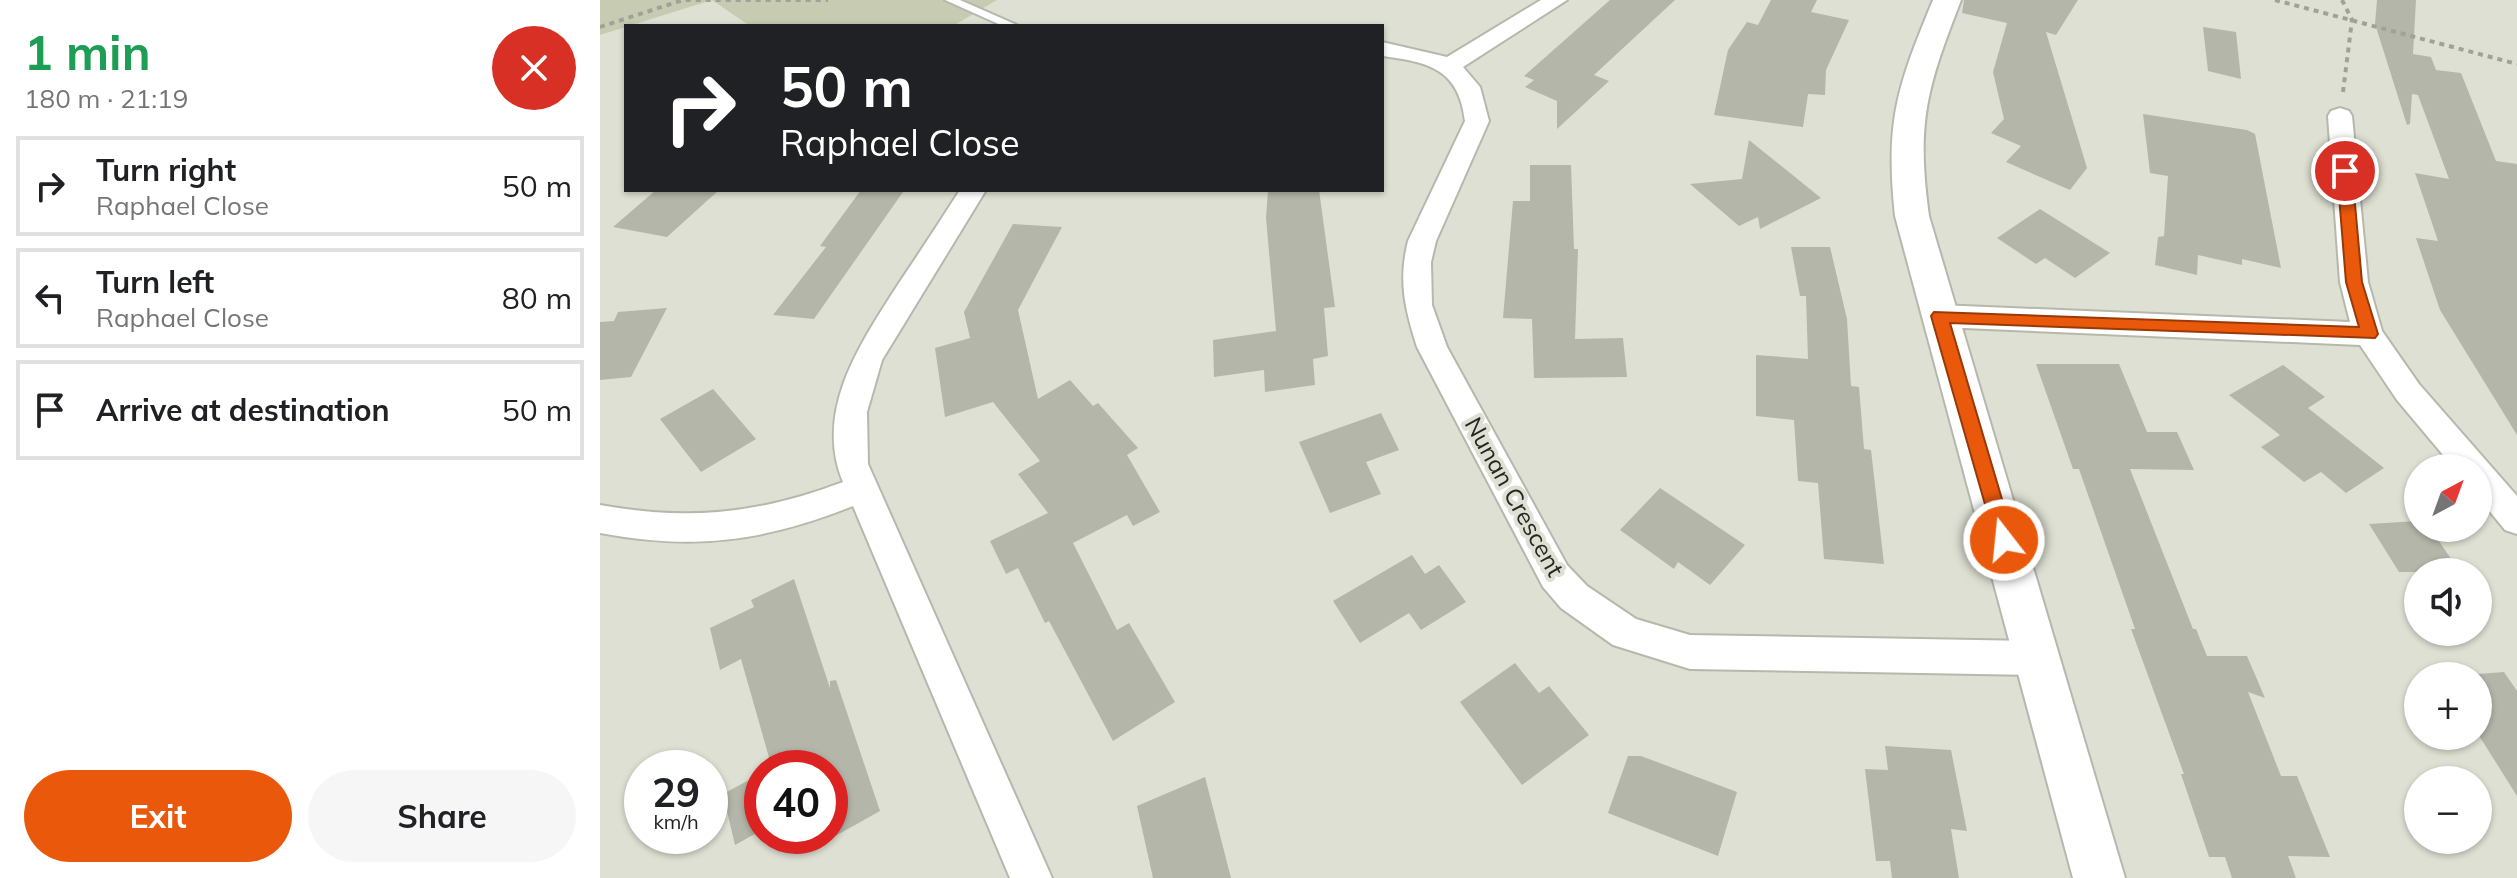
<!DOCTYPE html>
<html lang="en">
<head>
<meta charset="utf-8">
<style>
	body { margin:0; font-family:Mulish,sans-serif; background:#f6f6f6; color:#202124; height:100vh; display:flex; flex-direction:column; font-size:30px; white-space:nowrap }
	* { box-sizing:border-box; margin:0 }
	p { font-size:26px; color:#757577 }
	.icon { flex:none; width:44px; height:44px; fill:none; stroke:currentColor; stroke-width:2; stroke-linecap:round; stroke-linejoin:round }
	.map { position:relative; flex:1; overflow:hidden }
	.side { display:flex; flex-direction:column; background:#fff; width:600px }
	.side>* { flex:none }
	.banner { position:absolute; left:24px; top:24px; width:760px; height:168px; border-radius:0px; box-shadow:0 2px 6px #0004; background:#202124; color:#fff; overflow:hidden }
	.needle { width:52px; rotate:41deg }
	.buttons { position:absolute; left:1804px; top:454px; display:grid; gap:16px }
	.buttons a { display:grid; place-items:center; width:88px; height:88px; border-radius:50%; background:#fff; box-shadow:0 2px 6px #0004; font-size:40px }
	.speed { position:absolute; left:24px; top:750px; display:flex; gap:16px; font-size:40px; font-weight:700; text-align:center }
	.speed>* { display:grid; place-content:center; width:104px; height:104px; border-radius:50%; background:#fff; box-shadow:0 2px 6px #0004; line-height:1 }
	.speed small { font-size:20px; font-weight:400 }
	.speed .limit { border:12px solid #d22; background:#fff; color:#111 }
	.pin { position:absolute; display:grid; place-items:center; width:68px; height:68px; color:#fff; margin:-34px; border:4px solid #fff; border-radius:50%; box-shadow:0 2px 8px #0007 }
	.me { position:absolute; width:88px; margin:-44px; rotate:344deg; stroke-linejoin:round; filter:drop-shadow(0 0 6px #0008) }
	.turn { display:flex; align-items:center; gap:28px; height:168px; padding:0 24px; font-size:36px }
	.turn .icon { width:104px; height:104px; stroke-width:2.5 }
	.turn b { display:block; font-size:56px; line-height:68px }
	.round { display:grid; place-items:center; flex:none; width:84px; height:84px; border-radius:42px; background:#f6f6f6 }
	.overview { display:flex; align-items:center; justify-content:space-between; height:136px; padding:0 24px }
	h1 { font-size:48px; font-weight:700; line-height:60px; color:#1e9e55 }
	.cta { display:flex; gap:16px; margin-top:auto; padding:16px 24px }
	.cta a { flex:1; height:92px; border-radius:48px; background:#ea580c; color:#fff; font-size:32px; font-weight:700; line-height:92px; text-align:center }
	.cta a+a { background:#f6f6f6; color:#202124 }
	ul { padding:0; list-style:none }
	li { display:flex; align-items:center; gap:24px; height:100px; margin:0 16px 12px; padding:0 8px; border:4px solid #e0e0e0; border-radius:0px }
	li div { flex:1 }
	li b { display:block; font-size:30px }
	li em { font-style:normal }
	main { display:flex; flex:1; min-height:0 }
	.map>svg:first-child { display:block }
	.green { fill:#c6cbb1 }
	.building { fill:#b3b6a9 }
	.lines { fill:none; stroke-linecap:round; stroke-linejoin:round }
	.service-casing { stroke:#b5b8ab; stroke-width:4 }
	.minor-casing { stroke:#b5b8ab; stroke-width:4 }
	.tertiary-casing { stroke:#b5b8ab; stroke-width:4 }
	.path { stroke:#a0a298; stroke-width:4; stroke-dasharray:5 5; stroke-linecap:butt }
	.service { fill:#fff; fill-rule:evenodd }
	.minor { fill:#fff; fill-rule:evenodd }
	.tertiary { fill:#fff; fill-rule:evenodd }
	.route { fill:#ea580c; stroke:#983908; stroke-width:2 }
	.labels { text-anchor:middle; stroke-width:8; stroke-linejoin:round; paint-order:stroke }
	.street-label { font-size:24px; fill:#252621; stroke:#dee0d3 }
</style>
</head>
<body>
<main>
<section class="side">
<div class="overview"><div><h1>1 min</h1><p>180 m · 21:19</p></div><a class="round" style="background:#d93025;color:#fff"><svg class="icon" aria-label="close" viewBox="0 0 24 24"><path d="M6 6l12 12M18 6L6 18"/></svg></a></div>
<ul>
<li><svg class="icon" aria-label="right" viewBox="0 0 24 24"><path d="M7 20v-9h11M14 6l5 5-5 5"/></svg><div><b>Turn right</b><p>Raphael Close</p></div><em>50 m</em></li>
<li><svg class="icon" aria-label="left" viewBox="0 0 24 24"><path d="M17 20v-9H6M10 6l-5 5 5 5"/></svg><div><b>Turn left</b><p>Raphael Close</p></div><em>80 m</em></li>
<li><svg class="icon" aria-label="arrive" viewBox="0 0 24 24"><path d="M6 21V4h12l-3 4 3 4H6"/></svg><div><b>Arrive at destination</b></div><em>50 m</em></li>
</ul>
<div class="cta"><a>Exit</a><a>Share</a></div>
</section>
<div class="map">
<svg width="1917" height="878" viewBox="0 0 1917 878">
	<rect width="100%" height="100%" fill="#dee0d3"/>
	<path class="green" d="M0,0H397L353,26H150L112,0L0,35Z"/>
	<path class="building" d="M1010,0H1075L994,75L1009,81L957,129V101L925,87L934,80L924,76Z
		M1171,0H1217L1211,12L1249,20L1226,70L1225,95L1208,94L1203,127L1114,115L1128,50L1147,22L1158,25Z
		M1364,0H1478L1456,35L1446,32L1487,168L1470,190L1406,162L1421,146L1391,133L1404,119L1393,72L1407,23L1362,13Z
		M1777,0H1816L1813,54L1831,57L1836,70L1861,73L1896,161L1917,164V435L1840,310L1816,238L1838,241L1815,173L1849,179L1818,95L1812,94L1810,124L1807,125L1775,24Z
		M1603,27L1636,32L1641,79L1608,71Z
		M1543,114L1647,130L1655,134L1681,268L1642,259V265L1598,255L1597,275L1555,265L1558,237L1564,236L1568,176L1550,173Z
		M1149,140L1221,198L1160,229L1158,217L1139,226L1090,184L1142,179Z
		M930,165H971L974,249H978L975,339L1023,338L1027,377L934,378L932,319L903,318L913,201H930Z
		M56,190H119L67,237L13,227Z
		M261,190L303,192L214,319L173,315L226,247L220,246Z
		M668,190H719L735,307L724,308L728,356L713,359L715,385L665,392L664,370L614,377L613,340L676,331L666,218Z
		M1440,209L1510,253L1475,278L1445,258L1436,264L1397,238Z
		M413,224L462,227L418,310L438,399L470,380L493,406L498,403L538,448L527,455L560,512L533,526L527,515L473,543L517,630L529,623L575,702L513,741L449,621L445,623L418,568L406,574L390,541L448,513L418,474L440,461L393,402L345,417L335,348L370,338L364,312Z
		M1191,247H1230L1247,319L1251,386L1259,387L1264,449L1271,450L1284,564L1224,559L1218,483L1198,481L1194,420L1156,416V355L1208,359L1206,296H1200Z
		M67,308L31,377L0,380V322L14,321L18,312Z
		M1436,364H1519L1547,432H1577L1594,470L1530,469L1593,629H1596L1607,656H1647L1665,698L1648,692L1681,776H1697L1730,857L1688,856L1696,878H1632L1625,857H1609L1581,774H1584L1531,629H1535L1479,469H1473Z
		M1683,365L1725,397L1708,408L1784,468L1746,493L1721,472L1704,482L1661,447L1680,435L1629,395Z
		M113,389L156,439L101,472L60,419Z
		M781,413L799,450L766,462L781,494L730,513L699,442Z
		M1060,488L1145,545L1110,585L1078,562L1074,569L1020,530Z
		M1818,521V528H1830L1860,572H1799L1769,524Z
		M812,555L825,574L839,565L866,602L821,630L809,613L760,643L733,601Z
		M194,579L230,688V681L236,680L280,811L230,839V768H172L141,659L120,670L110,628L154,607L151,600Z
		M915,663L939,693L949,686L989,735L922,785L860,702Z
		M1904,672L1917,691V796L1878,734V674Z
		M1285,746L1351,750L1367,831L1351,829L1359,878H1292L1290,861H1276L1265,769L1288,770Z
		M1028,756H1041L1137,792L1118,856L1008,813Z
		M162,773V830L135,845L123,794Z
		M605,777L631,878H553L537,806Z"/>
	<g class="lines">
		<defs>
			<path id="service" d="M345,0H360L419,26H403Z"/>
			<path id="minor" d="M941,0H967L863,67L880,87L889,121L836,241L831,262L832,305L847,347L967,565L987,586L1036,619L1090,635L1437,641L1450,646L1455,658L1450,670L1437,675L1090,669L1013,645L961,608L943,587L817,347C805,309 798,281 808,241L865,121C859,69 829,62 782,56V42L847,57Z
				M1740,108L1749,111L1752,116L1768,282L1782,331L1819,384L1917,496V534L1905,530L1878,497V468H1854L1797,400L1760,345L1340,327L1330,324L1325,316L1330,308L1340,305L1750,322L1740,282L1728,116L1731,111Z
				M360,190H386L282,360L267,412L268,464L452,878H410L253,506C165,541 94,551 0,533V505C89,521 158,514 243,482C213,410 262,341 299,283C320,252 340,221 360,190Z"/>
			<path id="tertiary" d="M1333,0H1361C1327,88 1316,121 1329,216L1525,878H1473L1295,216C1285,121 1297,87 1333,0Z"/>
		</defs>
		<use href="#service" class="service-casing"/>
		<use href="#minor" class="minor-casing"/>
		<use href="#tertiary" class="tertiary-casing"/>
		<path class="path" d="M1675,0L1917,64
			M1742,0L1752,20L1743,92
			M0,27L83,0H228"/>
		<use href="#service" class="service"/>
		<use href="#minor" class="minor"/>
		<use href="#tertiary" class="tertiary"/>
	</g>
	<path class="route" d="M1745,166L1752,171L1762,282L1778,334L1775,338L1350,323L1414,540L1411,546L1404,549L1397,546L1331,316L1334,312L1759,327L1746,282L1737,171Z"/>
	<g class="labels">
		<g class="street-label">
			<text transform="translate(914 497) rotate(61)" y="8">Nunan Crescent</text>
		</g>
	</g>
</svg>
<div class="buttons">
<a><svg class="needle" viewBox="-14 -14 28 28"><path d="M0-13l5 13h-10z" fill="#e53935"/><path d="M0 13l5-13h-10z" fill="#757577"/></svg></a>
<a><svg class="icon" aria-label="sound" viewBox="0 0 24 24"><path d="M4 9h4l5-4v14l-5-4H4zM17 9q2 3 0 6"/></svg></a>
<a>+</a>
<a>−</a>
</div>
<div class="speed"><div>29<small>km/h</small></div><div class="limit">40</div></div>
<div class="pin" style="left:1745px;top:171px;background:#d93025"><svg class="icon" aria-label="arrive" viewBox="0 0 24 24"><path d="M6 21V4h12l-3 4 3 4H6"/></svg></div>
<svg class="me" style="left:1404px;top:540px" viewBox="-20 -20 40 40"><circle r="17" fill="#ea580c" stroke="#fff" stroke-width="3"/><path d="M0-11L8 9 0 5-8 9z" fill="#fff"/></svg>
<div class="banner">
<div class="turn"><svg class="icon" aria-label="right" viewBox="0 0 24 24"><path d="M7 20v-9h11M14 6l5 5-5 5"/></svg><div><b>50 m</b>Raphael Close</div></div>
</div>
</div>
</main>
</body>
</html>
